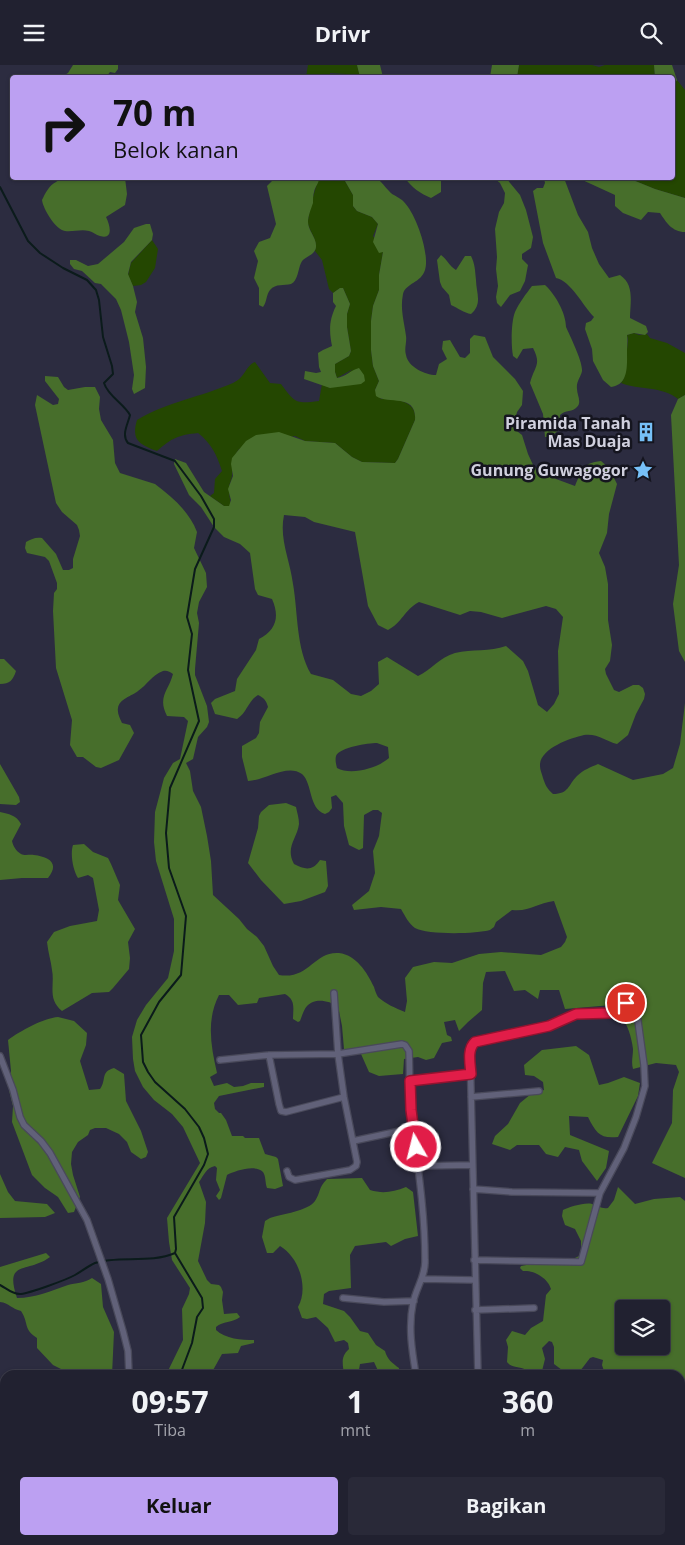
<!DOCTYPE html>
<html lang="id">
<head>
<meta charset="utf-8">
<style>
	body { margin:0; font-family:"Open Sans",sans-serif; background:#292938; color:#f1f3f6; height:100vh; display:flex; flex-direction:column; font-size:19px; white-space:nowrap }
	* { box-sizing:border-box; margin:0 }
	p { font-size:16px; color:#a2a3ab }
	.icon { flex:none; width:28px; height:28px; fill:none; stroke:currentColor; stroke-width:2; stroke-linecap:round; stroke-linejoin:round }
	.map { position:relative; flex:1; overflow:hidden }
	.details { position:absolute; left:0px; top:1305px; width:685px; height:175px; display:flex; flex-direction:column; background:#212130; border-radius:15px 15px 0 0; box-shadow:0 1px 4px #0004,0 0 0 1px #3e3e4c }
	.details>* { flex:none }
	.hud { position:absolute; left:10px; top:10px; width:665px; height:105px; border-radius:5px; box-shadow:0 1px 4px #0004,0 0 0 1px #3e3e4c; background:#bca0f2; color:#111; overflow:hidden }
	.tools { position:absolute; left:615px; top:1235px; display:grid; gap:10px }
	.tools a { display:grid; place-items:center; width:55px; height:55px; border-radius:5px; background:#212130; box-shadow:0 1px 4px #0004,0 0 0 1px #3e3e4c; font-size:25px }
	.pin { position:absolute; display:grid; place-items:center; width:42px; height:42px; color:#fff; margin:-21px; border:2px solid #fff; border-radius:50%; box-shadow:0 1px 5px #0007 }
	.me { position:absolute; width:55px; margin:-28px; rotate:352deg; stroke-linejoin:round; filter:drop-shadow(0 0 4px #0008) }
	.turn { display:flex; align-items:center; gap:18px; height:105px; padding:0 20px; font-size:22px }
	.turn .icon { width:65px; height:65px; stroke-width:2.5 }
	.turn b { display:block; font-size:35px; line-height:42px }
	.eta { display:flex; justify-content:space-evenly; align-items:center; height:85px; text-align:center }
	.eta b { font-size:30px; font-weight:700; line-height:35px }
	.action { display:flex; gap:10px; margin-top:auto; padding:10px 20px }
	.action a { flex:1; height:58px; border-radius:5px; background:#bca0f2; color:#111; font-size:20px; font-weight:700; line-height:58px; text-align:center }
	.action a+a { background:#292938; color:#f1f3f6 }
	header { display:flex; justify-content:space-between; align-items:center; height:65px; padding:0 20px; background:#212130; font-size:22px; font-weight:700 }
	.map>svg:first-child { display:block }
	.green { fill:#244701 }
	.forest { fill:#476e2b; fill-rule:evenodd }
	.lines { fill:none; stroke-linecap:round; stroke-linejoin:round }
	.stream { stroke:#0b1b1b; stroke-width:2 }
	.street-casing { stroke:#49495a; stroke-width:8 }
	.secondary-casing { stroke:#49495a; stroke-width:10 }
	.street { stroke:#616179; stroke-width:5.5 }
	.secondary { stroke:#6c7098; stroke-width:8 }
	.route-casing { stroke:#92132f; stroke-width:12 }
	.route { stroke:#e11d48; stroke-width:9 }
	.labels { text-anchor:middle; stroke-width:5; stroke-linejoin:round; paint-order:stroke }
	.poi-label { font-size:16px; font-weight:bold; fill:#d0d0de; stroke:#15151f; text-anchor:end }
</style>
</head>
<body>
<header><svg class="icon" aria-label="menu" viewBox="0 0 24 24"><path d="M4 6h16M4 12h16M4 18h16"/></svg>Drivr<svg class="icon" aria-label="search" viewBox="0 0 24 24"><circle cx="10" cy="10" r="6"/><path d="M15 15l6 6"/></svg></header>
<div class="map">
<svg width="685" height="1480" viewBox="0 0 685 1480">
	<rect width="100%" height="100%" fill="#2c2c40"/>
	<path class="green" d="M308,0H357L360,12H348L346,9L330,8V12H306Z
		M519,0H592L599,2L605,0H654L655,12H517Z
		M677,15L685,25V133L655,124L628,113L672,112V19H674Z
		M315,113H349L345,116L353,130V141L357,146L372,152L378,159L373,171L383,187L379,210V225L373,241L371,256V285L373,301L379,316L375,325L381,334C396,334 417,335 415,355L398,394L395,398L362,397L352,392L335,378L305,376L295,371L239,384C229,400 233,393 232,410C232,415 228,420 229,425C229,432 231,435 230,441H224L210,431L214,428L215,414L222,406C217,390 211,378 198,368C178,370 172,373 157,386C139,379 131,375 137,355C167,337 201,332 233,318C246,312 245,301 255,297L270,318L281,319C295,338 296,339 319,336L322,319L330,323L353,304L337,313L335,307V299L349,291L351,286L347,262V249L350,239L343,223H340L333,228L329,224L322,195L315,186C318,175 311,169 308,159C307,153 316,120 319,113Z
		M152,175L158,184L155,203L146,217L141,220L133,221L128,210L131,198Z
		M634,268L639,270L647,269L650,273L667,278L685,288V330L678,334C662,321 639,325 621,318L624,313L628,275L627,270Z"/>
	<path class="forest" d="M73,0H118V4L115,8L110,7L106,12H61L68,8Z
		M357,0H380L383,12H360Z
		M492,0H519L517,12H490Z
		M654,0H672L677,15L674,20L673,19L672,12H655Z
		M63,113H77L80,116L85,115L87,113H125L127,129L125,140L106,152C110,160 114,175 100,171C96,170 93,167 89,166C81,164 73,167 65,166C56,165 43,144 42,135C45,129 49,120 56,117C58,115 61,115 63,113Z
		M275,113H319C319,119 315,121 314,127C313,130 313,134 313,138C311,144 308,151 308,157C308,166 317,173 316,182C315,191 304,191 301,198C298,204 298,216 291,219C284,221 276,218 270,225C266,230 267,237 263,242L259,240V223L254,213L258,196L254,186L259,177L270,173L276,159L267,121Z
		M349,113H375C381,115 384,121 389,126C393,131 400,132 404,137C416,149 430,189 425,205C421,218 406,218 403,229C400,244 404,256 406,271C407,277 404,284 406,290C408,302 425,310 436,310L439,299L447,294L442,284L443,276L450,275L460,292L465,293L470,288V274L474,270L485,272L493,292L515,314L523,326L522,340L517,347L513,363L522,370L528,389L534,402L556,414L575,421C582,405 582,398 601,396L609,403L617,419L609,449L607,468L599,488L605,502L608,519V555L612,580L610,596L605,604L606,609L614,625L619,627L633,620H639L643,623L645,629L644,634L636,649L628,670L617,679C606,676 597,668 584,670C570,673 539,684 540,701C540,705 542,709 543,713C545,719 547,724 553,729C569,729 568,720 577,711C583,705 591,702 598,699L633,715L663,709L673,703L680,679L685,638V1113L652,1098L672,1058L673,1025L679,1007L676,1000L656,998L633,1004C631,997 633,991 633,984C631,967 624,951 612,940L565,944L559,925H540L538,934L525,925L514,926L505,906L486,907L483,918L482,945L468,957L459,966L455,955L444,957L447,970L451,972L452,976L442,978L434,993L426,995L418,992L404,994L403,1009L379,1011L369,1007L361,989L344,984L342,961L338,941C329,936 315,932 307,941C304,944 302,951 300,956L298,957L293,954C293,944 296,935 285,929L259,933L257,938L238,940L229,930H219C206,955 211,982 217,1008L210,1012L214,1021L227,1018L234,1022L243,1021L251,1018H264V1022L219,1031L214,1038L215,1044L219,1048H221L226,1055L232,1071H243L245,1073H259L265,1089L276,1092L278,1094L283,1121L275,1124L267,1123C265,1118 266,1111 263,1107C255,1099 235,1106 227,1110L221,1133L219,1135L216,1131L220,1125L216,1115L217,1103L215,1101C206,1103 204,1110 199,1117L206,1137L205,1158L198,1196L207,1215L211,1219L219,1220L221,1222L223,1227L222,1235L224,1249L237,1248L240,1252C232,1258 223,1256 216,1262V1265C225,1274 242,1275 254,1275V1278L241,1281L238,1288L222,1289L212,1307L193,1308L192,1310H166L183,1275L182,1244L189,1229L190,1223L172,1195L169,1177L167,1153L200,1098L183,1062L172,1049L154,1035L143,1022L135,1006L133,994L132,972L137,955L146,940L168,913L174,886V854L156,796L154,777L155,747L164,713L173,698L180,694L188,656L184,652L167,651C157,632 169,625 173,609C170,607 167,605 163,606C152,610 147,620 138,626C132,631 119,634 118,643C117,648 120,654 122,658L130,660L134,668L119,695L101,703L96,702L83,692H77L70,680L72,655L56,603L53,546L54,528L57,524V518L49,496L45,492L27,488L25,483L26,477C32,474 35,472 42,473L56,489L63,505H69L73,503V494L80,471L79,465L77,460L62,447L56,438L35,340L37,330L53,340L58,339L59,334L45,316V311L58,312L64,322L68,325L85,322H95L100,332L99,344L101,355L113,375L115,398L120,408L155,419C172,432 189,446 197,467L194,483L206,508L207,522L199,537L197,548L199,558L195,604V610L207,641L209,657L207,662L198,672L193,694L186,698L190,706L193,726L201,742L207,771L211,796L213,830L239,854L247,864L257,872L264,881L273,901L279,910C309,915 314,886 339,888C356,890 367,907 374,922C375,925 376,929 378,932C386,939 395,943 405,947L407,936L405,913L413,902L434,897L452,898L479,889L501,887L541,890L561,882L565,877L567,872L554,836C537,838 530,847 512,845L496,857L494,862L490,865C476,869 427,870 415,863C409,859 405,851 401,844L381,842L354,845L352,840L369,826L375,808L373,786L379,771L382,748L378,745H373L364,750L363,783L359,785L349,780L344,761L343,738L336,730L331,732L332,743L329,747L325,749C308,743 313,719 302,709C287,698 264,716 248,716L242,692V681L256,673L259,668L260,657L268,642C266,635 264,633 258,630C248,636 247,648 237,654L215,649L211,638L215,634L235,626L237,614L256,585L259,574C276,565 280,552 272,534L258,530L255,524L250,488L240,479L224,472L214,462L201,442L189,430L174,399L175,394L186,398L204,427L224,441H229L231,435L228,424L233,411L231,399L232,393L246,376L256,370L279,367L305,376L335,378L352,392L362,397L395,398L398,394L415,355C417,328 389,340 376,331L375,325L379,316L373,301L371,285V256L373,241L379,225V210L383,187L379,188L373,177L378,159L372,152L357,146L353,141V130L345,116ZM284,450L305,452L314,457L355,467L368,541L378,560L388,565C402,558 404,545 419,537L460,550L470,546L481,547L502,553L546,541L556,544L563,552L558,586L559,629L554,639L547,647L538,640L528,606L523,596L506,581C490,587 472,584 455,588C440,592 431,605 418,611L387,592L378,597L379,619L371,626L361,631L351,629L333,615L311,609C296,584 298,547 293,519C290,495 279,474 284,450ZM377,678L388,682L389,693C378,703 351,711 337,703C336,699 335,695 336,691C340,682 368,678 377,678Z
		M405,113H441V127L431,133C421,129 411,122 405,113Z
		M494,113H506L520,130L526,145L533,172L531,183L522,189V194L528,200L525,216L520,226L510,230L501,242L497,238L496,232L498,221L496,204L497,192L495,164L499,147L504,138L505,128L500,118Z
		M544,113H564L578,150L588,167L592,183L599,199L609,213L620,210C635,220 630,238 630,253L646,261L648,267L645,270L634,268L627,270C628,276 627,281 627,286C627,300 629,320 611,322L603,315L593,296L592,284L585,264L586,258L591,256L594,252C583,241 571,216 556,213L543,178L533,126L537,123H543L545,118Z
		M578,113H628L655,124L685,133V167C672,167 666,157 660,148L648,147L641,155L623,148L615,141V130Z
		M146,159H150L153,169L152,175L131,197L128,209L133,221L137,237L135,247L143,273L146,302L145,323L134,329L132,324L134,310L129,277L121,245L116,234L101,219L95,218L82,206L74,204L70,199V195H76L88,201L98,199L124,177L134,163Z
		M441,190C447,194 449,201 456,205L465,191H471C475,199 475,205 476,215C476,227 483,239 471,249C464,248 458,243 451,240L449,230L442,222L440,217L437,195Z
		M545,220C555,229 566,248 566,262C570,271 583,297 582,306C581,312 576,316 577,324C577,330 582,337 577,342C573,347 565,345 560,350L559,365L550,372H545L543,349L530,318C534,302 542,300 533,283L523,284L517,294L513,291C511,281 511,257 515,247C519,238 526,229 532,221Z
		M340,223H343L350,239L347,249V262L351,286L349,291L335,299V307L337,313C345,312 351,305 359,303L364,310L365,316L361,319L330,323L304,314L305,306L316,308L321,307L319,302L318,288L323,285L332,281C329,266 329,255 336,241L333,237V228Z
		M685,330V597L679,586L673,539L679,500L671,350L678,334Z
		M0,594H4L16,606C13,615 10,619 0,619Z
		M0,699L19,732L20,737L16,740L0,739Z
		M286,738L296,742C297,747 299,753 299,759C297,774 285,782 294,799C305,805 313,806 320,795L326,796L328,821L325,827L301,836L284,839L261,815L248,798L258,763L259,751L261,747L269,740Z
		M0,747C9,749 16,750 21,759L12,776C13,781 16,786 21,789C25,791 30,789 34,790C49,792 60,798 48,813H22L0,815Z
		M84,779L93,787L108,793L111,799L120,820L118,835L135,864L128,877L130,893L129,904L113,923L109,927L92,928L62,946C47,934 55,920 52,905C51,896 48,887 47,877L54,867L70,861L97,856L99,845L93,813L88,810L78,813C73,805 70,789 73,780Z
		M58,952L74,956L87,968L86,980L80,996L89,1025L100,1024C107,1014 100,1007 114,1003L124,1009L126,1036L141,1066L148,1087L146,1092L141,1094L131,1087L127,1077L119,1069L106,1063H95L90,1065L88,1070L78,1077L72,1087L71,1099L73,1110L80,1132L74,1147L68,1148L58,1132L45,1123L32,1110L12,1057L13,1041L9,1025L11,1006L8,975C20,966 44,953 58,952Z
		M576,981L589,990L599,1020L608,1018L624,1012L640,1018L638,1031L618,1072C600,1074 596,1068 588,1052L569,1051L570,1070L609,1086L606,1103L597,1116L582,1096L579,1085L565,1082L558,1092L546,1089L539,1080H517L510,1085L492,1079L495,1071L508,1059L520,1038L531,1029L544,1025L543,1017L534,1011L525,1010L524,1000L542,985Z
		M0,1109L8,1127L15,1136L47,1139L55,1148L45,1152L0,1153Z
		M362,1113L370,1125C383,1129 393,1127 406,1122L413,1127L418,1171L405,1174L391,1181L386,1177L355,1181L350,1190L351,1223L329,1226L324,1229L323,1239L344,1246L350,1252L360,1266L368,1268L376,1280L385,1286C387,1294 392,1298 399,1303V1310H380L374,1297L360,1299L358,1310H344C343,1299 340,1292 349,1284L348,1278L344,1275L335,1277L328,1263L316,1252L307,1254L302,1253L298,1242C309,1223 299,1192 280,1181L273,1188H267L262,1172L265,1156L270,1153C282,1149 308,1146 315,1136C321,1127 318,1123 327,1114Z
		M618,1122L635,1139L654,1134L680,1132L685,1136V1480H491L492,1475H680V1310H618L604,1306L602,1300L603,1295L593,1292L590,1293L577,1310H560L562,1305L554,1299V1282L552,1277L549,1276L542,1283L545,1294L541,1310H526V1305C520,1301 511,1303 507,1297L508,1282L506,1275L512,1266L525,1270L531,1263L543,1256L546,1230L551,1224C548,1213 534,1205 523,1206L520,1203L521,1201L553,1195L573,1194L581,1190V1176L575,1164L565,1160L562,1151L563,1145C569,1142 585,1137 592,1139C599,1141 601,1144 608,1143L614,1135ZM624,1244H661V1281H624Z
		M46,1188L50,1192C27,1209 4,1194 17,1233C35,1233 51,1226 68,1220C76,1218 84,1218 92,1213L101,1219L103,1242L114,1267L112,1310H73L53,1300L37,1283V1273C23,1264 29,1258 21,1246C12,1244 9,1238 0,1237V1202Z
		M182,1475H255L256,1480H186Z
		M370,1475H414L418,1480H360L367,1478Z"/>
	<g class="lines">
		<path class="stream" d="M0,122L28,176L40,188L63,203L87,215L96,225L99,235L103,272L112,301L113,309L104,318C108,331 123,338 130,350C128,359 121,370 128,378L175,396L201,431L214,454V462L195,504L187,552L192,569L188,605L199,656L170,723L166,768L169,803L186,851L181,910L159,937L141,970L143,997L148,1007L155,1017L185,1044L199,1062L204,1073L208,1089L204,1100L174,1152L176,1184L175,1188L202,1233L203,1243L197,1252L192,1278L180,1310
			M0,1220C6,1223 13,1230 21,1229C30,1228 66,1215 75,1210C82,1206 88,1201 95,1198C117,1190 151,1199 175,1188
			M683,1357L685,1356
			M0,1383L5,1377"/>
		<defs>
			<path id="street" d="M269,990L279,1039L281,1046L286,1047L344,1032
				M0,991L13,1025L20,1052L24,1060L41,1076L50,1088L87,1155L108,1214L123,1266L128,1286L129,1310
				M220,995L269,990L338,989L402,979L405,980L409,986C410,1006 409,1027 411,1047C417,1096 425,1145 425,1195C426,1210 416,1223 413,1238C408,1262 412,1286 416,1310
				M410,1016L471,1009
				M471,1032L539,1026
				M353,1076L414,1063
				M419,1101L472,1100
				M287,1106L289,1112L295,1115L350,1105L356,1101L357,1097L344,1032L338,989L334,928
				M473,1124L512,1127L600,1128
				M474,1195L581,1197L600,1128L624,1083L636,1052L645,1021L644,1000L634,927
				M422,1214L474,1215
				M343,1233L384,1237L414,1236
				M475,1245L534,1243
				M478,1310L470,985L471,980L475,977L549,961L576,949L610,948L626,938L634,927
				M284,1475L287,1480
				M442,1475L443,1480
				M485,1475V1480
				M344,1480L345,1475"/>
			<path id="secondary" d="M680,1375H685
				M103,1480L109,1475"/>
		</defs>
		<use href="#street" class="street-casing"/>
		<use href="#secondary" class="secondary-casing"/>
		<use href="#street" class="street"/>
		<use href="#secondary" class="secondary"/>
	</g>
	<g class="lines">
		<defs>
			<path id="route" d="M416,1082L411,1045L410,1016L471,1009C470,998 467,984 475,977L549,961L576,949L610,948L626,938"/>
		</defs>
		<use href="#route" class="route-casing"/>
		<use href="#route" class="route"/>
	</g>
	<defs>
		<symbol id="building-bare" viewBox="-9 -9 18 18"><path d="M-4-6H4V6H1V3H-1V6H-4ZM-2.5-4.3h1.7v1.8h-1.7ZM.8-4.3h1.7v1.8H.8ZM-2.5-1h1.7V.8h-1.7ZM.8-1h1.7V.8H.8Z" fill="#76c0f7" stroke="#15151f" stroke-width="2.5" paint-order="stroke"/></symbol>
		<symbol id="sight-bare" viewBox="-9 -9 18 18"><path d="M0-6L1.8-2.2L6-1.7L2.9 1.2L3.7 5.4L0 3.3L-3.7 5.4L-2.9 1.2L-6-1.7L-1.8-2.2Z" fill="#76c0f7" stroke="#15151f" stroke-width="2.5" paint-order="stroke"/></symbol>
	</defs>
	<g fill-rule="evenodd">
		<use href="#building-bare" x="632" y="353" width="28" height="28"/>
		<use href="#sight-bare" x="629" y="391" width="28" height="28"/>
	</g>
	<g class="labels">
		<g class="poi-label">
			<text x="631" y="364">Piramida Tanah<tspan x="631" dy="18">Mas Duaja</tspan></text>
			<text x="628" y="411">Gunung Guwagogor</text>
		</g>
	</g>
</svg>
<div class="tools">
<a><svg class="icon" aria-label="layers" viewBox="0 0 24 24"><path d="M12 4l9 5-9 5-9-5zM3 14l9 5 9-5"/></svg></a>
</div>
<div class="pin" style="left:626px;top:938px;background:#d93025"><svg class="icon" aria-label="arrive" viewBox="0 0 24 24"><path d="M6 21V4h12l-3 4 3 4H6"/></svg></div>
<svg class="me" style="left:416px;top:1082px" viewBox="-20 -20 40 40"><circle r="17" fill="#e11d48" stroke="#fff" stroke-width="3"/><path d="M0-11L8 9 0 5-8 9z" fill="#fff"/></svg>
<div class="hud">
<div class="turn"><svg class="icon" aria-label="right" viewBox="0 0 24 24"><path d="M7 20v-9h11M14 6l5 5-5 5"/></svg><div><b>70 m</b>Belok kanan</div></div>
</div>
<section class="details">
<div class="eta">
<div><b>09:57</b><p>Tiba</p></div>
<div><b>1</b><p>mnt</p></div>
<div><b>360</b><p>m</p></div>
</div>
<div class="action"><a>Keluar</a><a>Bagikan</a></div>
</section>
</div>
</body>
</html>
